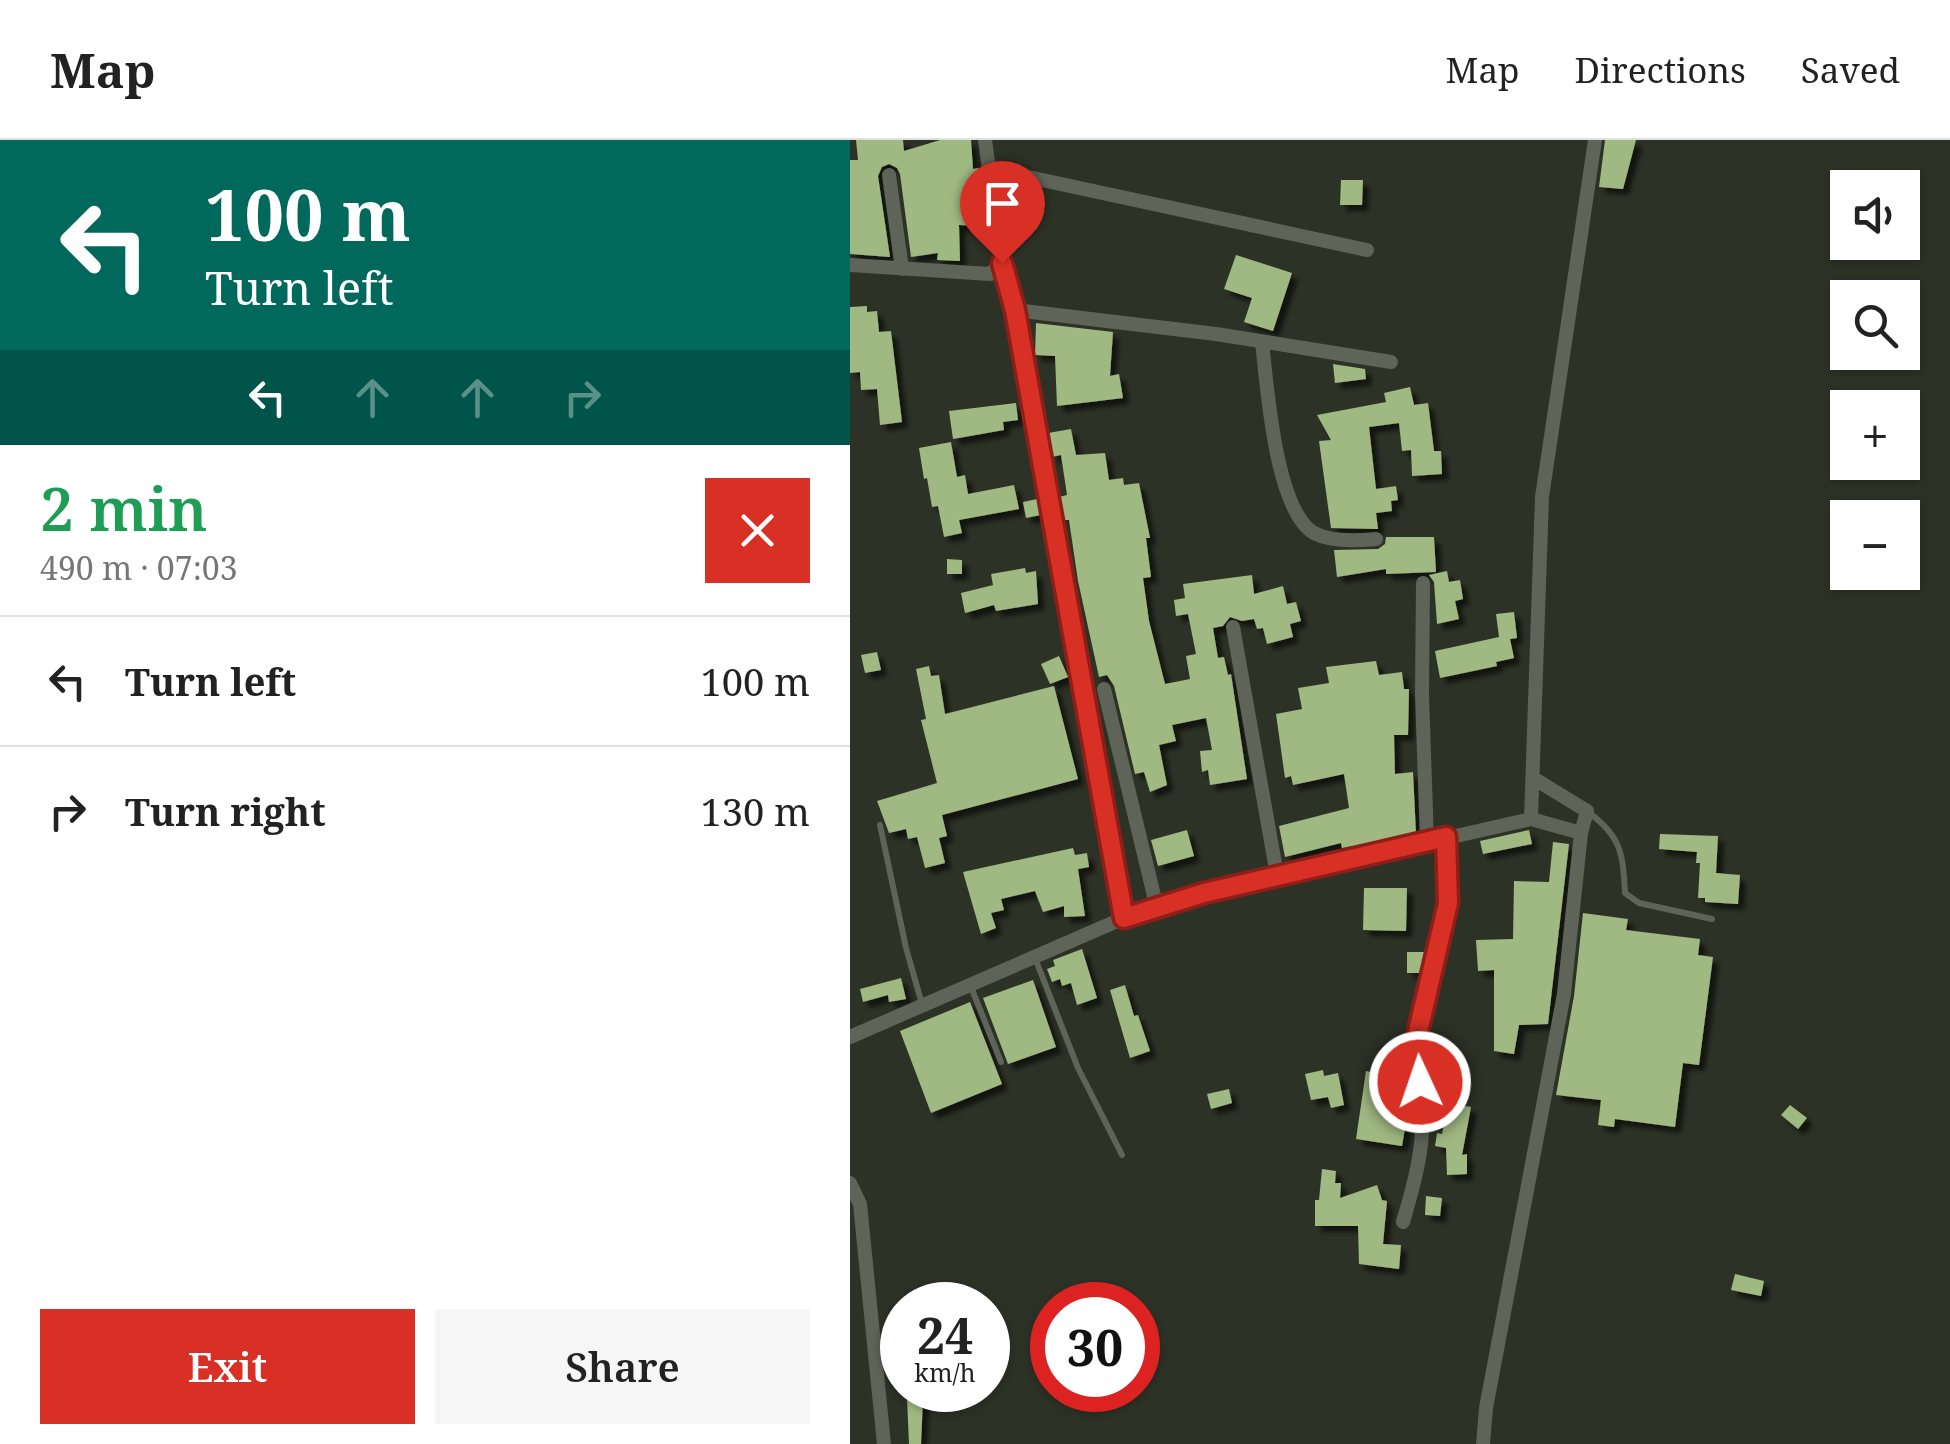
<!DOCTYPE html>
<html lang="en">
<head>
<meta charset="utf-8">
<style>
	body { margin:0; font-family:"Noto Serif",serif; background:#f6f6f6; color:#222; height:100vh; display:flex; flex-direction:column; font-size:38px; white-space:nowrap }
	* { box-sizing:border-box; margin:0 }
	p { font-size:32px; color:#767676 }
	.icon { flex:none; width:55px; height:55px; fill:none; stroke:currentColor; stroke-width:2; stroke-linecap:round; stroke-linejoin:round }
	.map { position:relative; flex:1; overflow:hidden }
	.side { display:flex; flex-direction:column; background:#fff; width:850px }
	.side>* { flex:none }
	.banner { background:#00695c; color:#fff; overflow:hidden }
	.tools { position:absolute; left:980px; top:30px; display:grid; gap:20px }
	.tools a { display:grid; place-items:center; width:90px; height:90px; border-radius:0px; background:#fff; box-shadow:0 2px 8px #0004; font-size:50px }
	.speed { position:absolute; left:30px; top:1142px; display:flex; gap:20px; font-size:50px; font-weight:700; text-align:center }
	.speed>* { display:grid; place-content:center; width:130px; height:130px; border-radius:50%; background:#fff; box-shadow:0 2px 8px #0004; line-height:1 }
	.speed small { font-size:25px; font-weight:400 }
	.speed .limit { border:15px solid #d22; background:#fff; color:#111 }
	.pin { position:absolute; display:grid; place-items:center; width:85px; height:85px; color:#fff; margin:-102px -42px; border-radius:50% 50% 50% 0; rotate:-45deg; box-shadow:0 0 10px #0007 }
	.pin .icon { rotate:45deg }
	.me { position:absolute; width:110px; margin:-55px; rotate:357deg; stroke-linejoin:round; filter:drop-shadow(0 0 8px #0008) }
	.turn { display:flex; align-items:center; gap:35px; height:210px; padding:0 40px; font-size:45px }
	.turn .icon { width:130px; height:130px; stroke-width:2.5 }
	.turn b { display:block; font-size:70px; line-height:85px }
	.lanes { display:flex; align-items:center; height:95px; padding:0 40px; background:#0003; justify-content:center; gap:50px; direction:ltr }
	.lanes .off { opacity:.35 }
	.round { display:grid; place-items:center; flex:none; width:105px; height:105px; border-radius:0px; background:#f6f6f6 }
	.summary { display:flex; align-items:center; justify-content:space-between; height:170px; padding:0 40px }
	h1 { font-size:60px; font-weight:600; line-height:75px; color:#1e9e55 }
	.action { display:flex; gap:20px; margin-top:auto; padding:20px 40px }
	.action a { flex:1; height:115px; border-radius:0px; background:#d93025; color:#fff; font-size:40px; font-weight:600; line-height:115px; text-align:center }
	.action a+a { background:#f6f6f6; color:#222 }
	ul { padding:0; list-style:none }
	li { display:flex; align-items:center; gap:30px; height:130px; padding:0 40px; border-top:2px solid #e0e0e0 }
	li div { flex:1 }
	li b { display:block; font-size:38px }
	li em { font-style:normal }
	header { display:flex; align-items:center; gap:60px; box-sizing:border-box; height:140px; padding:0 50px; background:#fff; border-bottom:2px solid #e0e0e0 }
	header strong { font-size:48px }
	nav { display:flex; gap:55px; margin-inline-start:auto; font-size:35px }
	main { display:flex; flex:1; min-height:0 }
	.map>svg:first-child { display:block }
	.building { fill:#a0b882; filter:url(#shadow) }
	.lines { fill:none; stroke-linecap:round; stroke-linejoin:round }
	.lane { stroke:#5e6457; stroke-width:6 }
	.street { stroke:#5e6457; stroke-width:14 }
	.route-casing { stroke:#8d1f18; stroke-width:25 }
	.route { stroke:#d93025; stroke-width:18 }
</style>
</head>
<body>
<header>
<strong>Map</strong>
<nav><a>Map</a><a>Directions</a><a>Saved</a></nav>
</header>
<main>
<section class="side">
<div class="banner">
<div class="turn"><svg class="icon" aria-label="left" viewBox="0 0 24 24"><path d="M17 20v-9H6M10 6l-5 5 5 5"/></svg><div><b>100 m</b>Turn left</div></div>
<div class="lanes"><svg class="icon" aria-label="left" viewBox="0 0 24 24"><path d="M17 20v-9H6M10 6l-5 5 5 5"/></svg><svg class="icon off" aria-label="ahead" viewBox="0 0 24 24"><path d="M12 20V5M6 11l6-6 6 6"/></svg><svg class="icon off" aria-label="ahead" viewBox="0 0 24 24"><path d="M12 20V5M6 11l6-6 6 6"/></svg><svg class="icon off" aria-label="right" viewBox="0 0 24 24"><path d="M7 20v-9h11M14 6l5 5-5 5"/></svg></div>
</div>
<div class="summary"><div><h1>2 min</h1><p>490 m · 07:03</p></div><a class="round" style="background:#d93025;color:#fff"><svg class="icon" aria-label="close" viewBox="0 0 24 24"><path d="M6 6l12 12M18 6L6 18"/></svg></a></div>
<ul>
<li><svg class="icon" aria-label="left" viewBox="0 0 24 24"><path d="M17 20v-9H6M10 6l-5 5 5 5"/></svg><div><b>Turn left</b></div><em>100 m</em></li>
<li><svg class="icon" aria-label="right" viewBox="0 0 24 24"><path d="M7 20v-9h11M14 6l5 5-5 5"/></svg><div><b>Turn right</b></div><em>130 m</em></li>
</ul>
<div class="action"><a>Exit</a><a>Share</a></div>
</section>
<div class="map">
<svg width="1100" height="1304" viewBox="0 0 1100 1304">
	<defs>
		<filter id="shadow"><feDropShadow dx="6" dy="6" stdDeviation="2.5" flood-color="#0009"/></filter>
	</defs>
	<rect width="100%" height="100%" fill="#2d3226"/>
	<path class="building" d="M6,0H53L54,11L90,0H121L123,29L128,28L131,51L130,86L109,85L110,121L87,120L88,113L61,117L50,34L47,28L39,24L32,27L28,36L40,117L0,114V20H8Z
		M755,0H786L773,49L749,47Z
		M491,40H513L512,65H490Z
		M386,115L442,133L423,191L394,182L402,158L374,149Z
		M17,166V172L27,171L29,192L41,191L52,282L30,285L27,249L11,250L10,232L0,233V167Z
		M186,183L263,192L260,236L269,234L273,258L207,266L205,216L185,215Z
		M483,224L515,229L516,239L485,243Z
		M560,247L564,265L578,263L584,311H591L592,334L562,336L561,310L552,311L549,283L519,287L526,349L546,346L548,360L541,361L542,371L526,373L528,389L481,388L469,301L481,300L467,275L536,262L534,253Z
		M166,263L168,280L153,282L154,290L103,299L99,271Z
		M221,289L226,315L255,313L259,340L273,338L274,345L289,343L300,398H296L301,437L293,438L299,481L315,544L340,539L336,516L346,514L338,474L326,476L324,460L335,458L333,444L402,435L404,454L433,446L437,464L446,462L451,481L440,484L443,497L417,504L413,488L407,489L404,479L392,481L380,477L373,486L363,488L368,518L374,517L378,535L381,534L397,639L360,645L358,630L352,632L350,611L362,610L356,578L322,585L326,601L309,605L317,645L300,652L294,632L285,634L264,546L257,535L249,537L228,441L219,380H215L212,371L209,357L217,355L211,315L202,317L198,293Z
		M101,302L107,337L115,335L118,354L164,345L169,369L109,380L112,393L94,397L88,366L82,367L77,338L74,339L69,308Z
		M187,359L191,375L176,378L173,362Z
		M536,397H584L586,432L536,434V429L487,437L484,410L528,409L535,404Z
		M97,419L112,420V434H97Z
		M175,428L176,433L186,431L188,464L146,471L144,465L115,473L111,453L143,445L141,434Z
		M597,431L599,442L610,440L613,459L605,461L609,479L587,484L584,442L579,435Z
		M664,472L667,498L660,499L664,518L646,522L647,526L590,538L585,511L649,497L646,474Z
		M27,512L31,530L15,533L11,515Z
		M209,516L218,537L200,544L191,524Z
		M526,521L529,535L552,532L554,549H559L558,595H544L545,634L563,632L566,694L492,708L491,703L435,717L429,686L499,668L494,634L443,645L441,636L435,638L426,574L452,569L448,548L479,543L476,527Z
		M79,526L81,536L89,535L95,574L204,546L228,639L92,675L97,696L89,698L95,723L75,728L67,697L58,699L56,689L39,693L27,661L87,643L71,580L76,579L66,529Z
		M337,690L344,716L308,726L301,700Z
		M679,690L682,704L633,714L630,701Z
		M810,694L868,696L866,733L890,735L888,764L855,762V758H848L850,723H846L847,712L809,709Z
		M703,702L719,704L698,884L669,885L664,914L644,911V830L628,831L626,800L663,799L664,741L699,742Z
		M223,708L225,715L237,713L239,727L228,729L235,776L214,777V766L193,772L185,751L151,759L154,770L141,773L146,788L131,794L113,732Z
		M514,748H557L556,791L513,790Z
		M733,773L778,779L776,790L850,799L848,815L863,817L849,925L833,923L825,987L765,979L764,987L748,985L751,960L706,955L724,856Z
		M232,809L247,858L227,865L221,843L212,846L210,839L202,842L197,829L205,826L203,820Z
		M557,812H574L571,833H557Z
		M51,838L56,859L39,862L38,855L13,862L10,849Z
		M183,840L206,907L158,924L133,858Z
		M275,845L284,876L288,875L300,911L280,918L260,850Z
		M120,862L152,944L81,973L50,891Z
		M527,919L543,921L541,935L556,937L560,960L552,1006L506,999L516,931L525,933Z
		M473,930L474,936L488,933L494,965L481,968L478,957L461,960L455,934Z
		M379,949L382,963L361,969L357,954Z
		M598,963L621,967L612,1015L617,1014V1034L597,1035L596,1008L585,1006L587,993L592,994Z
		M940,965L957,978L948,989L931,975Z
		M472,1029L486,1031L485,1043H491L490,1058L527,1045L532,1060L537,1061L533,1104L551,1105L549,1129L509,1124L508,1086H465V1060H469Z
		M576,1056L592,1058L590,1076L575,1075Z
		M885,1134L914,1141L911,1156L881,1150Z
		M52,1182V1196L39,1197L38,1183Z
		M57,1258H73L71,1304H59Z"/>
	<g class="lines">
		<path class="lane" d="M738,672C771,696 773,713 775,753L789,763L862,779
			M30,685L56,808L72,864
			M185,818L228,928L272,1015
			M121,847L151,922"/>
		<path class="street" d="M135,0L152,123L165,170L274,778
			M141,29L517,110
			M39,35L52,129
			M0,125L140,134L152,123
			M165,170L366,194L541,222
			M412,202C417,245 425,370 464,393C481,402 507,401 526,399
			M573,443L572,555L577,701
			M383,487L427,735
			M254,549L307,768
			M683,638L737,671L731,693
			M681,679L692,357L745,0
			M0,897L274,778L354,753L681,679L731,693L714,854L636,1268L633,1304
			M0,1043L10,1064L34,1304
			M553,1082C571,1020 581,981 562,917L598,763L596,697"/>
	</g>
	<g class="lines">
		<defs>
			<path id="route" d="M152,123L165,170L274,778L354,753L596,697L598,763L562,917L570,942"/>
		</defs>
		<use href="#route" class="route-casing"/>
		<use href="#route" class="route"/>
	</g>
</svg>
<div class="tools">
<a><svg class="icon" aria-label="sound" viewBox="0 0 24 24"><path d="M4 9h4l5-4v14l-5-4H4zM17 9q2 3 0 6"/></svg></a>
<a><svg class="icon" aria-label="search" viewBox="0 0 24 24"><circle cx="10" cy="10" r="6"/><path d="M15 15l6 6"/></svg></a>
<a>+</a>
<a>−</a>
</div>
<div class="speed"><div>24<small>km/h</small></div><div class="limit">30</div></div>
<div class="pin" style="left:152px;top:123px;background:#d93025"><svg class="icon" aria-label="arrive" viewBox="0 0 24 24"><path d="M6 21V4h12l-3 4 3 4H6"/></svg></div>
<svg class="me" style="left:570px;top:942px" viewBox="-20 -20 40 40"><circle r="17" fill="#d93025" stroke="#fff" stroke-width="3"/><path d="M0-11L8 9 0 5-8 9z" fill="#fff"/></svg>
</div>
</main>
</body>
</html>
